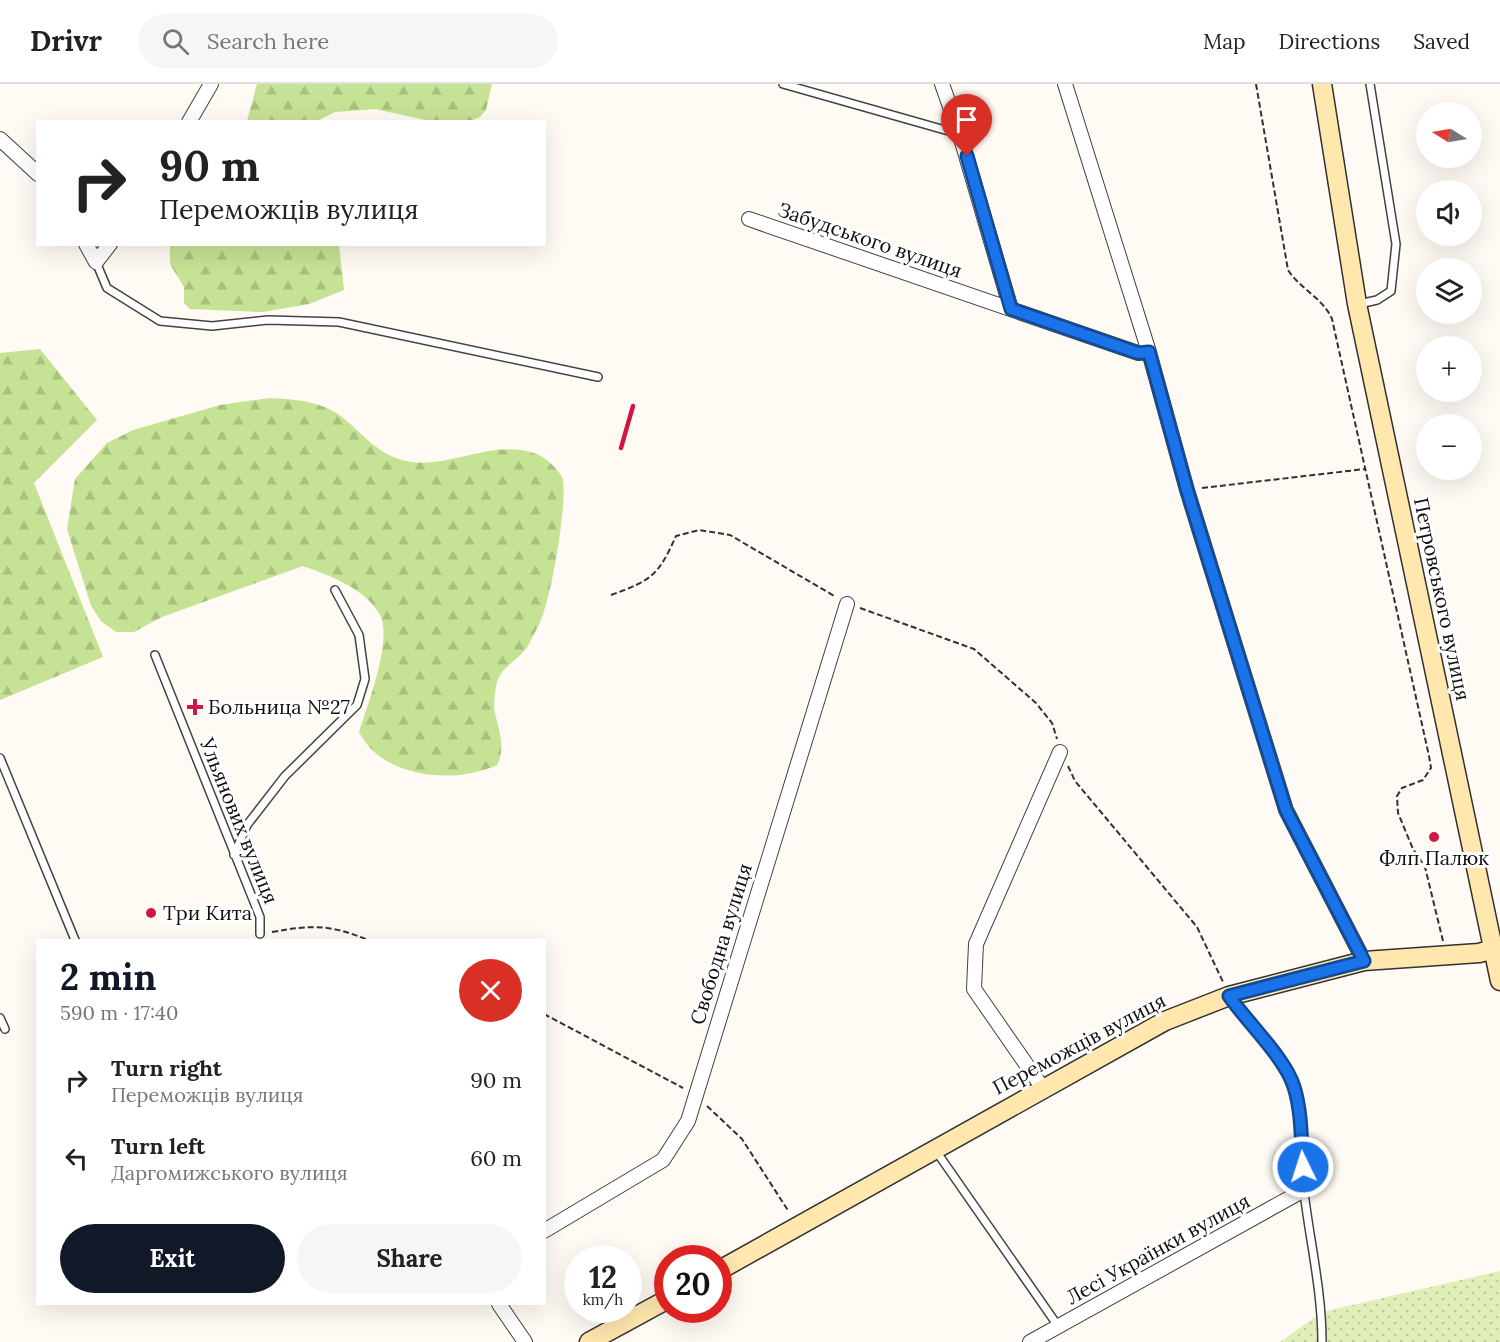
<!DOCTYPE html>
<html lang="en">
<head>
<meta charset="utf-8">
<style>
	body { margin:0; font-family:Lora,serif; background:#f6f6f6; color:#222; height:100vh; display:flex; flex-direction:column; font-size:22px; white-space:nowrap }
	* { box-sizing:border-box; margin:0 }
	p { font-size:20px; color:#767676 }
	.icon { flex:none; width:33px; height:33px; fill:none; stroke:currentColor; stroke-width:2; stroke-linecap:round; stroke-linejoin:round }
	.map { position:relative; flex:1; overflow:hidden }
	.panel { position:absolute; left:36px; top:855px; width:510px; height:366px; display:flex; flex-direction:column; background:#fff; border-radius:0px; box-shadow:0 6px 24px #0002 }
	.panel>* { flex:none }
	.banner { position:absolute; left:36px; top:36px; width:510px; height:126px; border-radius:0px; box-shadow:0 6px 24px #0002; background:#fff; color:#222; overflow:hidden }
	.needle { width:39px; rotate:281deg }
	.tools { position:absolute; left:1416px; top:18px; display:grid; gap:12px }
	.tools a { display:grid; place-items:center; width:66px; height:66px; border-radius:50%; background:#fff; box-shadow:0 6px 24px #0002; font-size:30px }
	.speed { position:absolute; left:564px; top:1161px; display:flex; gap:12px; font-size:30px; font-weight:700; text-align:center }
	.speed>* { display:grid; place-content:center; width:78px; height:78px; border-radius:50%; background:#fff; box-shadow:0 6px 24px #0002; line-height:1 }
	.speed small { font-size:15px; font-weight:400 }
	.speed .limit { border:9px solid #d22; background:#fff; color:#111 }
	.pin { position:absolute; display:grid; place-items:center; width:51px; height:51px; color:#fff; margin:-62px -26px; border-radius:50% 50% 50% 0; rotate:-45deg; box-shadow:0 0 6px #0007 }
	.pin .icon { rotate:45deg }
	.me { position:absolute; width:66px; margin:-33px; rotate:356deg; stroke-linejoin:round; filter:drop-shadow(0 0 4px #0008) }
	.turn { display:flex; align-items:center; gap:21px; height:126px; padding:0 24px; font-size:27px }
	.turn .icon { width:78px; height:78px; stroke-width:2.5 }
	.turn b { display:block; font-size:42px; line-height:51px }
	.round { display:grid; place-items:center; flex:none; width:63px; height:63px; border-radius:32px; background:#f6f6f6 }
	.summary { display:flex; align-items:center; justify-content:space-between; height:102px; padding:0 24px }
	h1 { font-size:36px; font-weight:700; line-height:45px; color:#111827 }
	.primary-button { display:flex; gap:12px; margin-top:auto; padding:12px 24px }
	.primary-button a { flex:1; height:69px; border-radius:36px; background:#111827; color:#fff; font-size:24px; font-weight:700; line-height:69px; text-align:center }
	.primary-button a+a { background:#f6f6f6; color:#222 }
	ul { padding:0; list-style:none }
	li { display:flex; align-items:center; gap:18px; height:78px; padding:0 24px }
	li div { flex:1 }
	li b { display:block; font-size:22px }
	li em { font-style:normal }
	header { display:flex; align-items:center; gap:36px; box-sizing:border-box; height:84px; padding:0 30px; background:#fff; border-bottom:2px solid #e0e0e0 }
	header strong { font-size:28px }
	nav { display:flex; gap:33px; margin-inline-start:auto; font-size:21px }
	.search { width:420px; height:54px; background:#f6f6f6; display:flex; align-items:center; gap:15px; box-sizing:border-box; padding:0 21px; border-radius:33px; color:#767676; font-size:22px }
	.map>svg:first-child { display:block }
	.grass { fill:url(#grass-dots) }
	.forest { fill:url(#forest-firs) }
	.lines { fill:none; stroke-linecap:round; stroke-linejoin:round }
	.service-casing { stroke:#434343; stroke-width:10 }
	.minor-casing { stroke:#434343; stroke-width:16 }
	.secondary-casing { stroke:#323232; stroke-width:21 }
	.path { stroke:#323232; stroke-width:2; stroke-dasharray:6 3; stroke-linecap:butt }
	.service { stroke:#fff; stroke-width:7 }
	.minor { stroke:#fff; stroke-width:14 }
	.secondary { stroke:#ffe7ae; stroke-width:18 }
	.rail { stroke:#d21643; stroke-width:4.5 }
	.route-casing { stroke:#114b97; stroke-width:15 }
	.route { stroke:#1a73e8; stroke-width:10 }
	.poi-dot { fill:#d21643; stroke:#fff; stroke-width:2 }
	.labels { text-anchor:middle; stroke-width:6; stroke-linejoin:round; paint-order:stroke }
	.street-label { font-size:20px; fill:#101010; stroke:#fff }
	.poi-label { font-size:20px; fill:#101010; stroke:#fff; text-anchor:start }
</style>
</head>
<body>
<header>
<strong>Drivr</strong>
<div class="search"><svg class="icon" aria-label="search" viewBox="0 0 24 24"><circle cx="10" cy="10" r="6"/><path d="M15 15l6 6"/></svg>Search here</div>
<nav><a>Map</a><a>Directions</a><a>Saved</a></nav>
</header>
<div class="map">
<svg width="1500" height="1258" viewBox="0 0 1500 1258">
	<defs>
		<pattern id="grass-dots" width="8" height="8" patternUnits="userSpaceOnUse" patternTransform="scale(1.5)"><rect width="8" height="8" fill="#dfefb7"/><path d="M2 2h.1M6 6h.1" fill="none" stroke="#becc9c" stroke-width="1.8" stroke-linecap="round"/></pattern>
		<pattern id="forest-firs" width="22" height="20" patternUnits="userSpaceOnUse" patternTransform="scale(1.5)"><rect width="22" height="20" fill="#c6e294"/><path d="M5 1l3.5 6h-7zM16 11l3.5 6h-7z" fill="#a9c17f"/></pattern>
	</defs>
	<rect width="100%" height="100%" fill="#fffaf3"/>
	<path class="grass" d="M1500,1187V1258H1280L1322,1228Z"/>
	<path class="forest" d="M257,0H492L486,26L480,33L470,37H430L375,25L335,28L317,37H247Z
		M170,161H339L344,206L309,220L263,228L190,225L184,219V203L170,180Z
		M40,265L97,336L34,399L103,573L0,616V269Z
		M269,314C294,315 322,317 342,333C361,348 373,365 396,374C443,392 491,351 539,371C546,374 559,386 562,393C569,411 552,506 544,527C541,538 534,550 529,560C520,577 500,581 496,602C495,610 493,622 495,629C499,647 506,664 497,681C454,701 382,694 359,648C367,623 393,555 380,531C365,504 330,492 303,482L162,533L134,548H116L101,537L91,522L67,445L75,395L107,359L133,346L220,321Z"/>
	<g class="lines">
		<defs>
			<path id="service" d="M783,0L959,50
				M96,178L107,204L160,237L212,242L268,236L339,238L598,293
				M1359,220L1377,216L1391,207L1396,160L1370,0
				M155,571L260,833V850
				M0,674L75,856
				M234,771L247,741L285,692L357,621L365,595L359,551L335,506
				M1230,914C1250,941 1284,971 1294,1003C1305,1036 1300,1074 1304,1108C1310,1158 1322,1207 1322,1258
				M0,934L5,945
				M936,1067L1058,1242"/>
			<path id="minor" d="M942,0L960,51L1011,225
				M1065,0L1149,268L1187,406L1286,726L1364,877
				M189,38L211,0
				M0,55L38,90
				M749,135L1138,269L1149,268
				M86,160L96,178L110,160
				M1042,1003L974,905L976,860L1060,668
				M544,1147L663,1076L688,1037L847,520
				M499,1220L525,1258
				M1030,1258L1304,1106"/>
			<path id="secondary" d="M1322,0L1357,220L1500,897
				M718,1187L1165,937L1229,912L1364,877L1479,869L1494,865
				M589,1258L668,1215"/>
		</defs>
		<use href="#service" class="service-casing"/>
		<use href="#minor" class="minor-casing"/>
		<use href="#secondary" class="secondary-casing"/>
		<path class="path" d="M1256,0L1288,186C1300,205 1323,214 1332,235L1429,672L1431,684L1423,696L1402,704L1397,712L1398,729L1413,765L1425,783L1443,857
			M1202,404L1365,385
			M611,511C652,496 658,492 676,452L699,446L730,451L836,513
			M860,524L974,565L1036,619L1052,639L1057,655
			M1068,682L1075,697L1197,843L1223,898
			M272,848C312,841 329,840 368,856
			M544,930L683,1004
			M707,1022L742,1055L789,1128"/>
		<use href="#service" class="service"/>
		<use href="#minor" class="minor"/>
		<use href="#secondary" class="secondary"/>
		<path class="rail" d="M621,364L633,322"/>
	</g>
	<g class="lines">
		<defs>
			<path id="route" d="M967,72L1011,225L1138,269L1149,268L1187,406L1286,726L1364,877L1229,912C1247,938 1286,975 1294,1003C1302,1028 1301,1057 1303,1083"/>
		</defs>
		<use href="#route" class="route-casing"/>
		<use href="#route" class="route"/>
	</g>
	<g class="poi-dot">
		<path d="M192 614h6v6h6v6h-6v6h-6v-6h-6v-6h6z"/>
		<circle cx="1434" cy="753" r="6"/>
		<circle cx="151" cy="829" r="6"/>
	</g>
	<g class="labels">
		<g class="street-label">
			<text transform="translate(870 156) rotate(19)" y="7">Забудського вулиця</text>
			<text transform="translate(1442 515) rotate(78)" y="7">Петровського вулиця</text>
			<text transform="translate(239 737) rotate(68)" y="7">Ульянових вулиця</text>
			<text transform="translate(721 860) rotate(-73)" y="7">Свободна вулиця</text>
			<text transform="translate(1079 960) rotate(-28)" y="7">Переможців вулиця</text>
			<text transform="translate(1158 1165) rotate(-29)" y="7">Лесі Українки вулиця</text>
		</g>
		<g class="poi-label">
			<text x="208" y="630">Больница №27</text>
			<text x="1434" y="781" text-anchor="middle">Флп Палюк</text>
			<text x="163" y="836">Три Кита</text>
		</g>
	</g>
</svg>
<div class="tools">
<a><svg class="needle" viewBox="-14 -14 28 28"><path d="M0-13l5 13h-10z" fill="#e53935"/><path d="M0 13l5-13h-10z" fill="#767676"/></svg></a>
<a><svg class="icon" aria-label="sound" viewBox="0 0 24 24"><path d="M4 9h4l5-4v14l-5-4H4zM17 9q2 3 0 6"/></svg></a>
<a><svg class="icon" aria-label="layers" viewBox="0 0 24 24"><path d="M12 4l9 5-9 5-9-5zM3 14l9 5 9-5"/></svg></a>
<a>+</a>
<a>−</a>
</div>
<div class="speed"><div>12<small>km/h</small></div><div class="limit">20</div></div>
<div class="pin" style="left:967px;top:72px;background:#d93025"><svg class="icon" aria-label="arrive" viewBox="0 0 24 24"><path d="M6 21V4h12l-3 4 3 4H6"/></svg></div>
<svg class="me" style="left:1303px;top:1083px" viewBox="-20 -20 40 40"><circle r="17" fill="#1a73e8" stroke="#fff" stroke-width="3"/><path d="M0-11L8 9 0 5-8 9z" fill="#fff"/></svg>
<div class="banner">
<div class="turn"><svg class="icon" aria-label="right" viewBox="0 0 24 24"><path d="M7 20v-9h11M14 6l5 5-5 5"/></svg><div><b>90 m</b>Переможців вулиця</div></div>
</div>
<section class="panel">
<div class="summary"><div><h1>2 min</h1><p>590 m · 17:40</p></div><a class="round" style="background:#d93025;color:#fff"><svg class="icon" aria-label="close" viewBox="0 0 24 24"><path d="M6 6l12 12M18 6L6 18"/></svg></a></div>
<ul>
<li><svg class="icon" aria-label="right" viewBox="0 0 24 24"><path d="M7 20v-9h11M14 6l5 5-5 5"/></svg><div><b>Turn right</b><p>Переможців вулиця</p></div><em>90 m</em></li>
<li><svg class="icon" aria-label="left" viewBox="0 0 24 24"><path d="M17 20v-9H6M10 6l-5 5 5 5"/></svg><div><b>Turn left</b><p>Даргомижського вулиця</p></div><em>60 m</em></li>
</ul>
<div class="primary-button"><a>Exit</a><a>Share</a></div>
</section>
</div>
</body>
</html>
